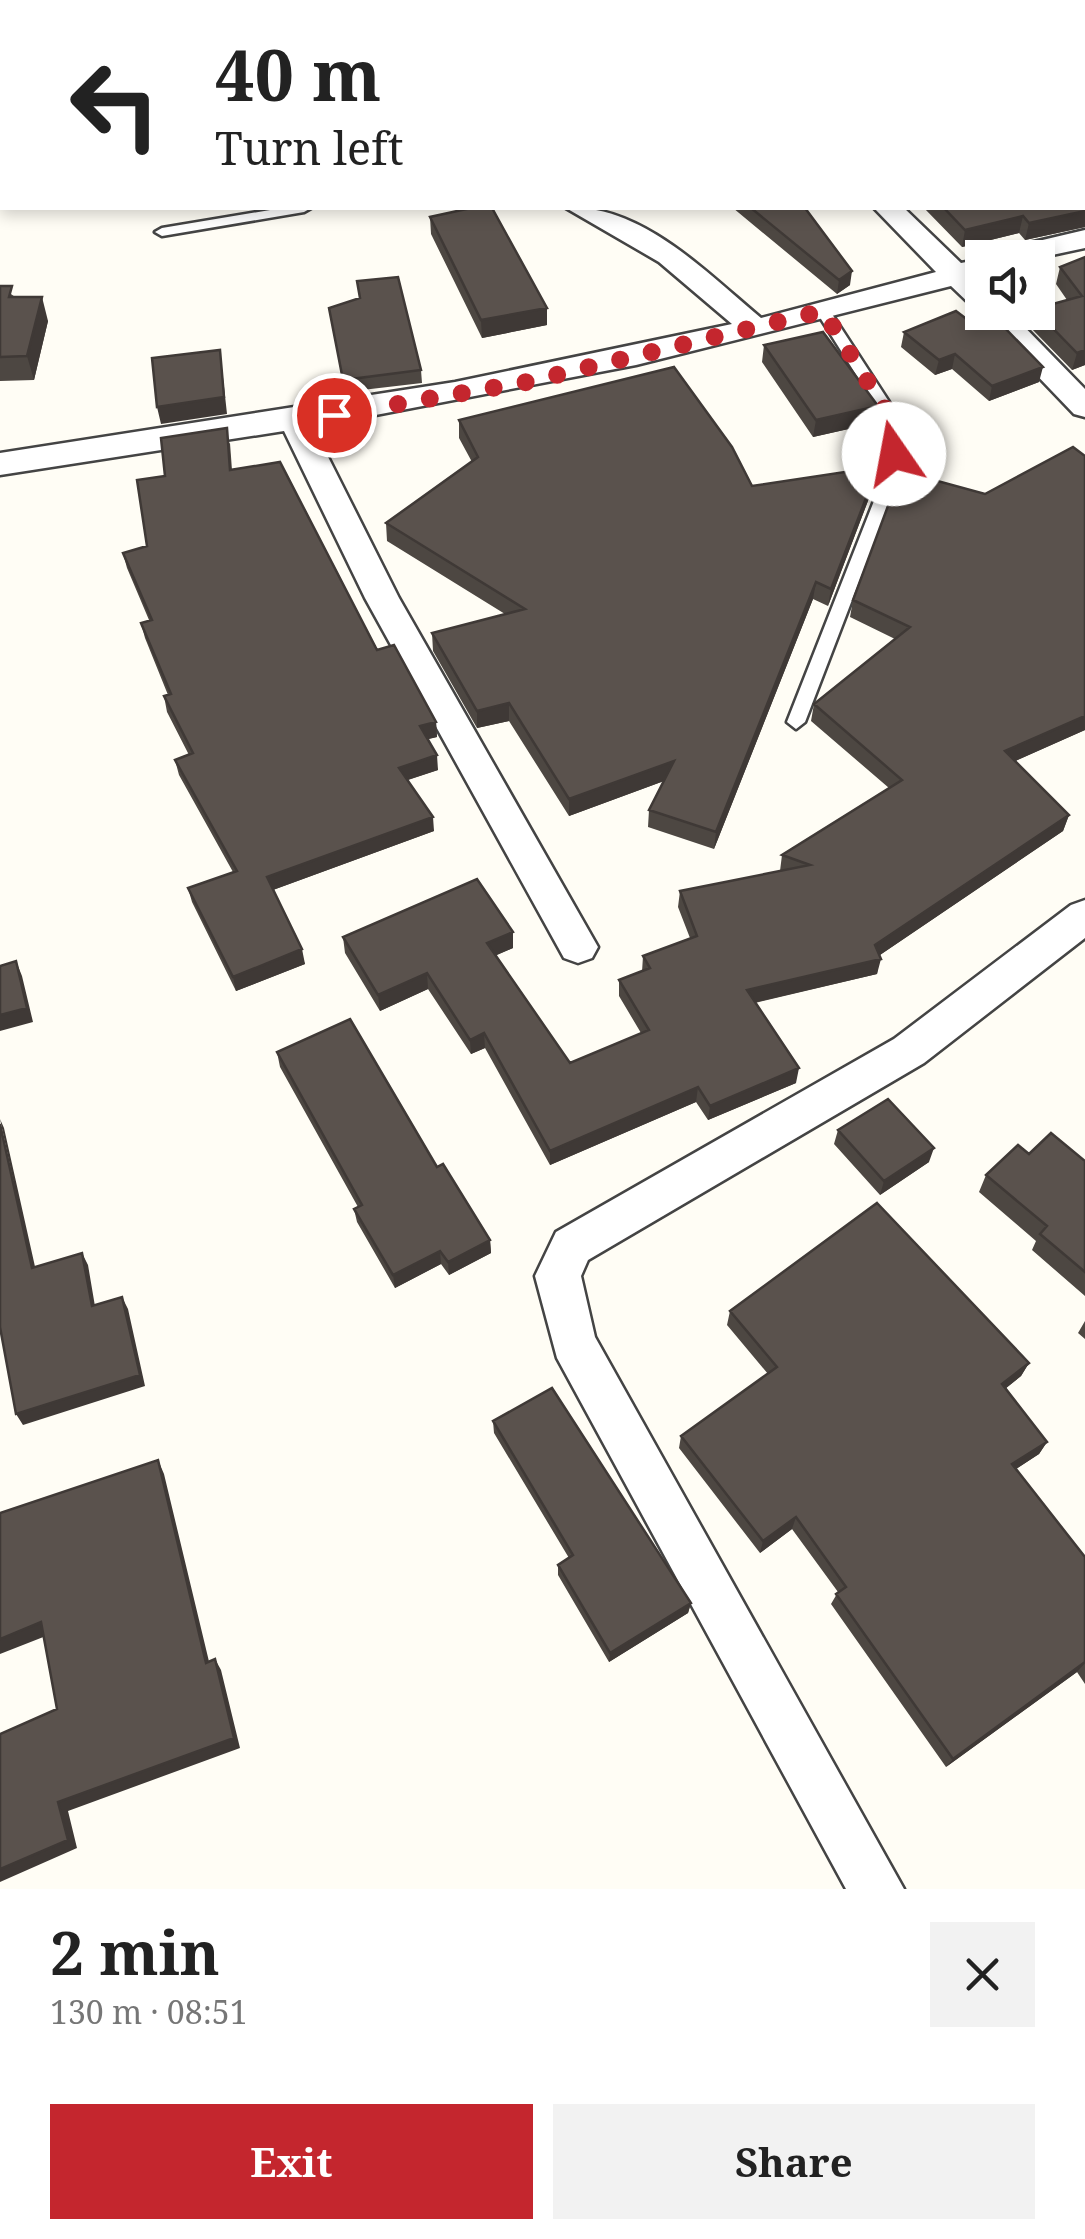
<!DOCTYPE html>
<html lang="en">
<head>
<meta charset="utf-8">
<style>
	body { margin:0; font-family:"Noto Serif",serif; background:#f2f2f2; color:#222; height:100vh; display:flex; flex-direction:column; font-size:38px; white-space:nowrap }
	* { box-sizing:border-box; margin:0 }
	p { font-size:32px; color:#767676 }
	.icon { flex:none; width:55px; height:55px; fill:none; stroke:currentColor; stroke-width:2; stroke-linecap:round; stroke-linejoin:round }
	.map { position:relative; height:1889px; overflow:hidden }
	.sheet { display:flex; flex-direction:column; background:#fff; flex:1 }
	.sheet>* { flex:none }
	.guide { position:absolute; left:0px; top:0px; width:1085px; height:210px; box-shadow:0 5px 15px #0003; background:#fff; color:#222; overflow:hidden }
	.fabs { position:absolute; left:965px; top:240px; display:grid; gap:20px }
	.fabs a { display:grid; place-items:center; width:90px; height:90px; border-radius:0px; background:#fff; box-shadow:0 5px 15px #0003; font-size:50px }
	.pin { position:absolute; display:grid; place-items:center; width:85px; height:85px; color:#fff; margin:-42px; border:5px solid #fff; border-radius:50%; box-shadow:0 2px 10px #0007 }
	.me { position:absolute; width:110px; margin:-55px; rotate:348deg; stroke-linejoin:round; filter:drop-shadow(0 0 8px #0008) }
	.turn { display:flex; align-items:center; gap:35px; height:210px; padding:0 50px; font-size:45px }
	.turn .icon { width:130px; height:130px; stroke-width:2.5 }
	.turn b { display:block; font-size:70px; line-height:85px }
	.round { display:grid; place-items:center; flex:none; width:105px; height:105px; border-radius:0px; background:#f2f2f2 }
	.overview { display:flex; align-items:center; justify-content:space-between; height:170px; padding:0 50px }
	h1 { font-size:60px; font-weight:700; line-height:75px }
	.action { display:flex; gap:20px; margin-top:auto; padding:20px 50px }
	.action a { flex:1; height:115px; border-radius:0px; background:#c4262e; color:#fff; font-size:40px; font-weight:700; line-height:115px; text-align:center }
	.action a+a { background:#f2f2f2; color:#222 }
	.map>svg:first-child { display:block }
	.lines { fill:none; stroke-linecap:round; stroke-linejoin:round }
	.lane-casing { stroke:#444; stroke-width:5 }
	.street-casing { stroke:#444; stroke-width:5 }
	.lane { fill:#fff; fill-rule:evenodd }
	.street { fill:#fff; fill-rule:evenodd }
	.wall { fill:#4d4742 }
	.shaded-wall { fill:#3f3936 }
	.building { fill:#5a524d; stroke:#3f3936; stroke-width:2.5 }
	.route { stroke:#c4262e; stroke-width:18; stroke-dasharray:0 32.4 }
</style>
</head>
<body>
<div class="map">
<svg width="1085" height="1889" viewBox="0 0 1085 1889">
	<rect width="100%" height="100%" fill="#fffdf5"/>
	<g class="lines">
		<defs>
			<path id="lane" d="M282,208H311L304,212L162,236L155,232L162,228Z
				M823,307L830,311L895,411L902,454L890,501L805,722L796,729L787,722L874,501L886,454L879,411L816,311Z"/>
			<path id="street" d="M270,0H295L296,2H271Z
				M648,0H673L674,2H649Z
				M2,104V120L0,121V105Z
				M566,208C640,203 707,273 761,318L936,272L874,208H904L961,263L987,258H982V275L976,277L982,284V312H1010L1085,389V417L1074,414L982,318L981,309L972,306L951,286L636,365L313,427L399,598L598,947L592,958L578,963L564,958L365,598L284,431L0,475V453L455,382L732,324L659,262Z
				M1085,230V248L1038,258H987L991,252Z
				M1085,900V938L924,1063L588,1260L581,1276L595,1337L904,1889H846L557,1358L535,1276L556,1232L894,1039L1071,905Z"/>
		</defs>
		<use href="#lane" class="lane-casing"/>
		<use href="#street" class="street-casing"/>
		<use href="#lane" class="lane"/>
		<use href="#street" class="street"/>
	</g>
	<path class="wall" d="M928,0H1085V227L1025,240L1019,233L962,247L924,208H1082V2H924Z
		M733,208H805L850,285L837,294Z
		M430,217L547,308V325L482,338L431,234Z
		M1085,257V365L1072,370L1029,326L1033,312H1038L1067,300L1056,284L1060,267Z
		M0,286L48,321L34,380L0,381Z
		M359,298L421,370L422,383L345,392L329,308Z
		M977,327L1039,382L989,401L952,369L935,375L901,347L904,332Z
		M764,345L875,423L813,437L762,362Z
		M459,420L752,486L878,467L874,485L828,606L813,599L714,849L648,827L649,810L664,781L569,816L509,721L477,728L433,651L432,633L505,614L387,541L386,523L472,462L459,438Z
		M230,443L232,470L436,722L437,737L427,739L438,770L408,780L434,831L273,890L305,964L236,991L192,902L188,888L233,872L179,775L175,760L189,755L167,712L164,696L168,695L145,638L141,623L149,620L127,568L123,553L147,546L165,476Z
		M1085,456V730L1015,761L1069,815L1063,831L880,955L877,974L755,1003L796,1083L708,1120L696,1102L550,1165L485,1048L471,1054L428,989L380,1011L345,953L343,937L513,932V948L496,955L570,1063L641,1033L619,996V980L642,972L643,956L690,938L678,907L680,891L780,871L782,855L889,788L811,721L814,704L895,639L850,617L853,600L985,494Z
		M277,1052L437,1167L490,1240L491,1253L449,1275L441,1264L395,1288L357,1222L354,1209L358,1207L280,1067Z
		M838,1130L929,1162L880,1195L834,1144Z
		M1029,1154L1085,1161V1296L1032,1250L1036,1241L979,1192L986,1175Z
		M730,1311L1029,1363L1021,1376L1006,1388L1047,1442L1039,1454L1016,1469L1085,1557V1684L1077,1672L946,1767L831,1604L838,1592L792,1529L760,1553L679,1448L681,1436L768,1374L727,1325Z
		M1085,1321V1339L1078,1333Z
		M493,1421L691,1603L688,1613L609,1662L558,1575V1565L569,1558L494,1433Z"/>
	<path class="shaded-wall" d="M0,61H2V78L0,79Z
		M1085,211V227L1025,240L1029,223Z
		M1023,216L1019,233L962,247L965,230Z
		M852,271L850,285L837,294L839,280Z
		M42,297L48,321L34,380L27,356Z
		M547,308V325L482,338L481,320Z
		M220,350L227,414L161,424L157,407Z
		M1085,350V365L1072,370L1077,353Z
		M955,354L952,369L935,375L939,360Z
		M1043,367L1039,382L989,401L992,386Z
		M878,406L875,423L813,437L816,420Z
		M878,467L874,485L828,606L831,589Z
		M816,582L813,599L714,849L716,832Z
		M509,703V721L477,728V711Z
		M1085,716V730L1000,768L1005,751Z
		M436,722L437,737L421,741L420,726Z
		M437,755L438,770L401,782L399,768Z
		M674,761L672,778L569,816V799Z
		M1069,815L1063,831L871,961L875,945Z
		M433,817L434,831L270,891L267,877Z
		M513,932V948L488,959L487,943Z
		M302,949L305,964L236,991L233,977Z
		M881,959L877,974L744,1005L747,990Z
		M16,961L22,976L33,1022L0,1031V1015Z
		M427,973L428,989L380,1011L378,995Z
		M484,1033L485,1048L471,1054L470,1040Z
		M799,1068L796,1083L708,1120L710,1106Z
		M698,1087L696,1102L550,1165V1151Z
		M0,1119L4,1128L38,1280L32,1268Z
		M934,1148L929,1162L880,1195L884,1181Z
		M490,1240L491,1253L449,1275L448,1262Z
		M440,1251L441,1264L395,1288L393,1275Z
		M82,1253L88,1265L97,1318L92,1306Z
		M122,1297L128,1309L145,1386L23,1425L16,1414Z
		M1029,1363L1021,1376L995,1397L1002,1384Z
		M1047,1442L1039,1454L1005,1476L1012,1464Z
		M158,1460L164,1474L212,1674L206,1663Z
		M796,1517L792,1529L760,1553L763,1541Z
		M691,1603L688,1613L609,1662L610,1653Z
		M41,1622L51,1634L0,1654V1639Z
		M215,1659L221,1670L240,1748L68,1811L77,1848L0,1882V1869L58,1802Z
		M1085,1663L1077,1672L946,1767L953,1759Z"/>
	<path class="building" d="M76,0H215L217,2H65Z
		M316,0H558L561,2H319Z
		M928,0H1085V211L1029,223L1023,216L965,230L944,208H1082V2H924Z
		M0,17H2V61H0Z
		M471,208H492L547,308L481,320L430,217Z
		M751,208H805L852,271L839,280Z
		M1085,257V350L1077,353L1037,312L1038,308L1082,296L1060,267Z
		M398,277L421,370L343,380L329,308L360,298L357,281Z
		M0,286H12L9,297H42L27,356L0,357Z
		M956,311L977,327L998,321L1043,367L992,386L955,354L939,360L904,332Z
		M823,332L878,406L816,420L764,345Z
		M220,350L224,397L157,407L152,358Z
		M674,367L732,447L752,486L878,467L831,589L816,582L716,832L649,810L674,761L569,799L509,703L477,711L432,633L525,609L386,523L478,457L459,420Z
		M227,428L230,470L280,462L377,650L394,645L436,722L420,726L437,755L399,768L433,817L267,877L302,949L233,977L188,888L237,871L175,760L193,753L164,696L171,694L141,623L152,620L123,553L147,546L137,480L165,476L161,438Z
		M1073,447L1085,456V716L1005,751L1069,815L875,945L881,959L747,990L799,1068L710,1106L698,1087L550,1151L484,1033L470,1040L427,973L378,995L343,937L477,879L513,932L487,943L570,1063L649,1030L619,980L650,968L643,956L697,936L680,891L810,865L782,855L902,780L814,704L910,627L853,600L901,471L985,494Z
		M16,961L27,1008L0,1015V966Z
		M350,1019L437,1167L443,1164L490,1240L448,1262L440,1251L393,1275L354,1209L362,1205L277,1052Z
		M888,1099L934,1148L884,1181L838,1130Z
		M0,1124L32,1268L82,1253L92,1306L122,1297L140,1375L16,1414L0,1327Z
		M1051,1133L1085,1161V1272L1040,1234L1047,1226L986,1175L1018,1145L1029,1154Z
		M877,1203L1029,1363L1002,1384L1047,1442L1012,1464L1085,1557V1662L953,1759L836,1594L846,1587L796,1517L763,1541L681,1436L777,1367L730,1311Z
		M552,1388L691,1603L610,1653L558,1565L573,1555L493,1421Z
		M158,1460L206,1663L215,1659L234,1738L58,1802L68,1840L0,1869V1734L57,1709L41,1622L0,1639V1513Z"/>
	<g class="lines">
		<path class="route" d="M334,415L527,382L823,311L887,412L894,454"/>
	</g>
</svg>
<div class="fabs">
<a><svg class="icon" aria-label="sound" viewBox="0 0 24 24"><path d="M4 9h4l5-4v14l-5-4H4zM17 9q2 3 0 6"/></svg></a>
</div>
<div class="pin" style="left:334px;top:415px;background:#d93025"><svg class="icon" aria-label="arrive" viewBox="0 0 24 24"><path d="M6 21V4h12l-3 4 3 4H6"/></svg></div>
<svg class="me" style="left:894px;top:454px" viewBox="-20 -20 40 40"><circle r="19" fill="#fff"/><path d="M0-13L10 11 0 6-10 11z" fill="#c4262e"/></svg>
<div class="guide">
<div class="turn"><svg class="icon" aria-label="left" viewBox="0 0 24 24"><path d="M17 20v-9H6M10 6l-5 5 5 5"/></svg><div><b>40 m</b>Turn left</div></div>
</div>
</div>
<section class="sheet">
<div class="overview"><div><h1>2 min</h1><p>130 m · 08:51</p></div><a class="round"><svg class="icon" aria-label="close" viewBox="0 0 24 24"><path d="M6 6l12 12M18 6L6 18"/></svg></a></div>
<div class="action"><a>Exit</a><a>Share</a></div>
</section>
</body>
</html>
